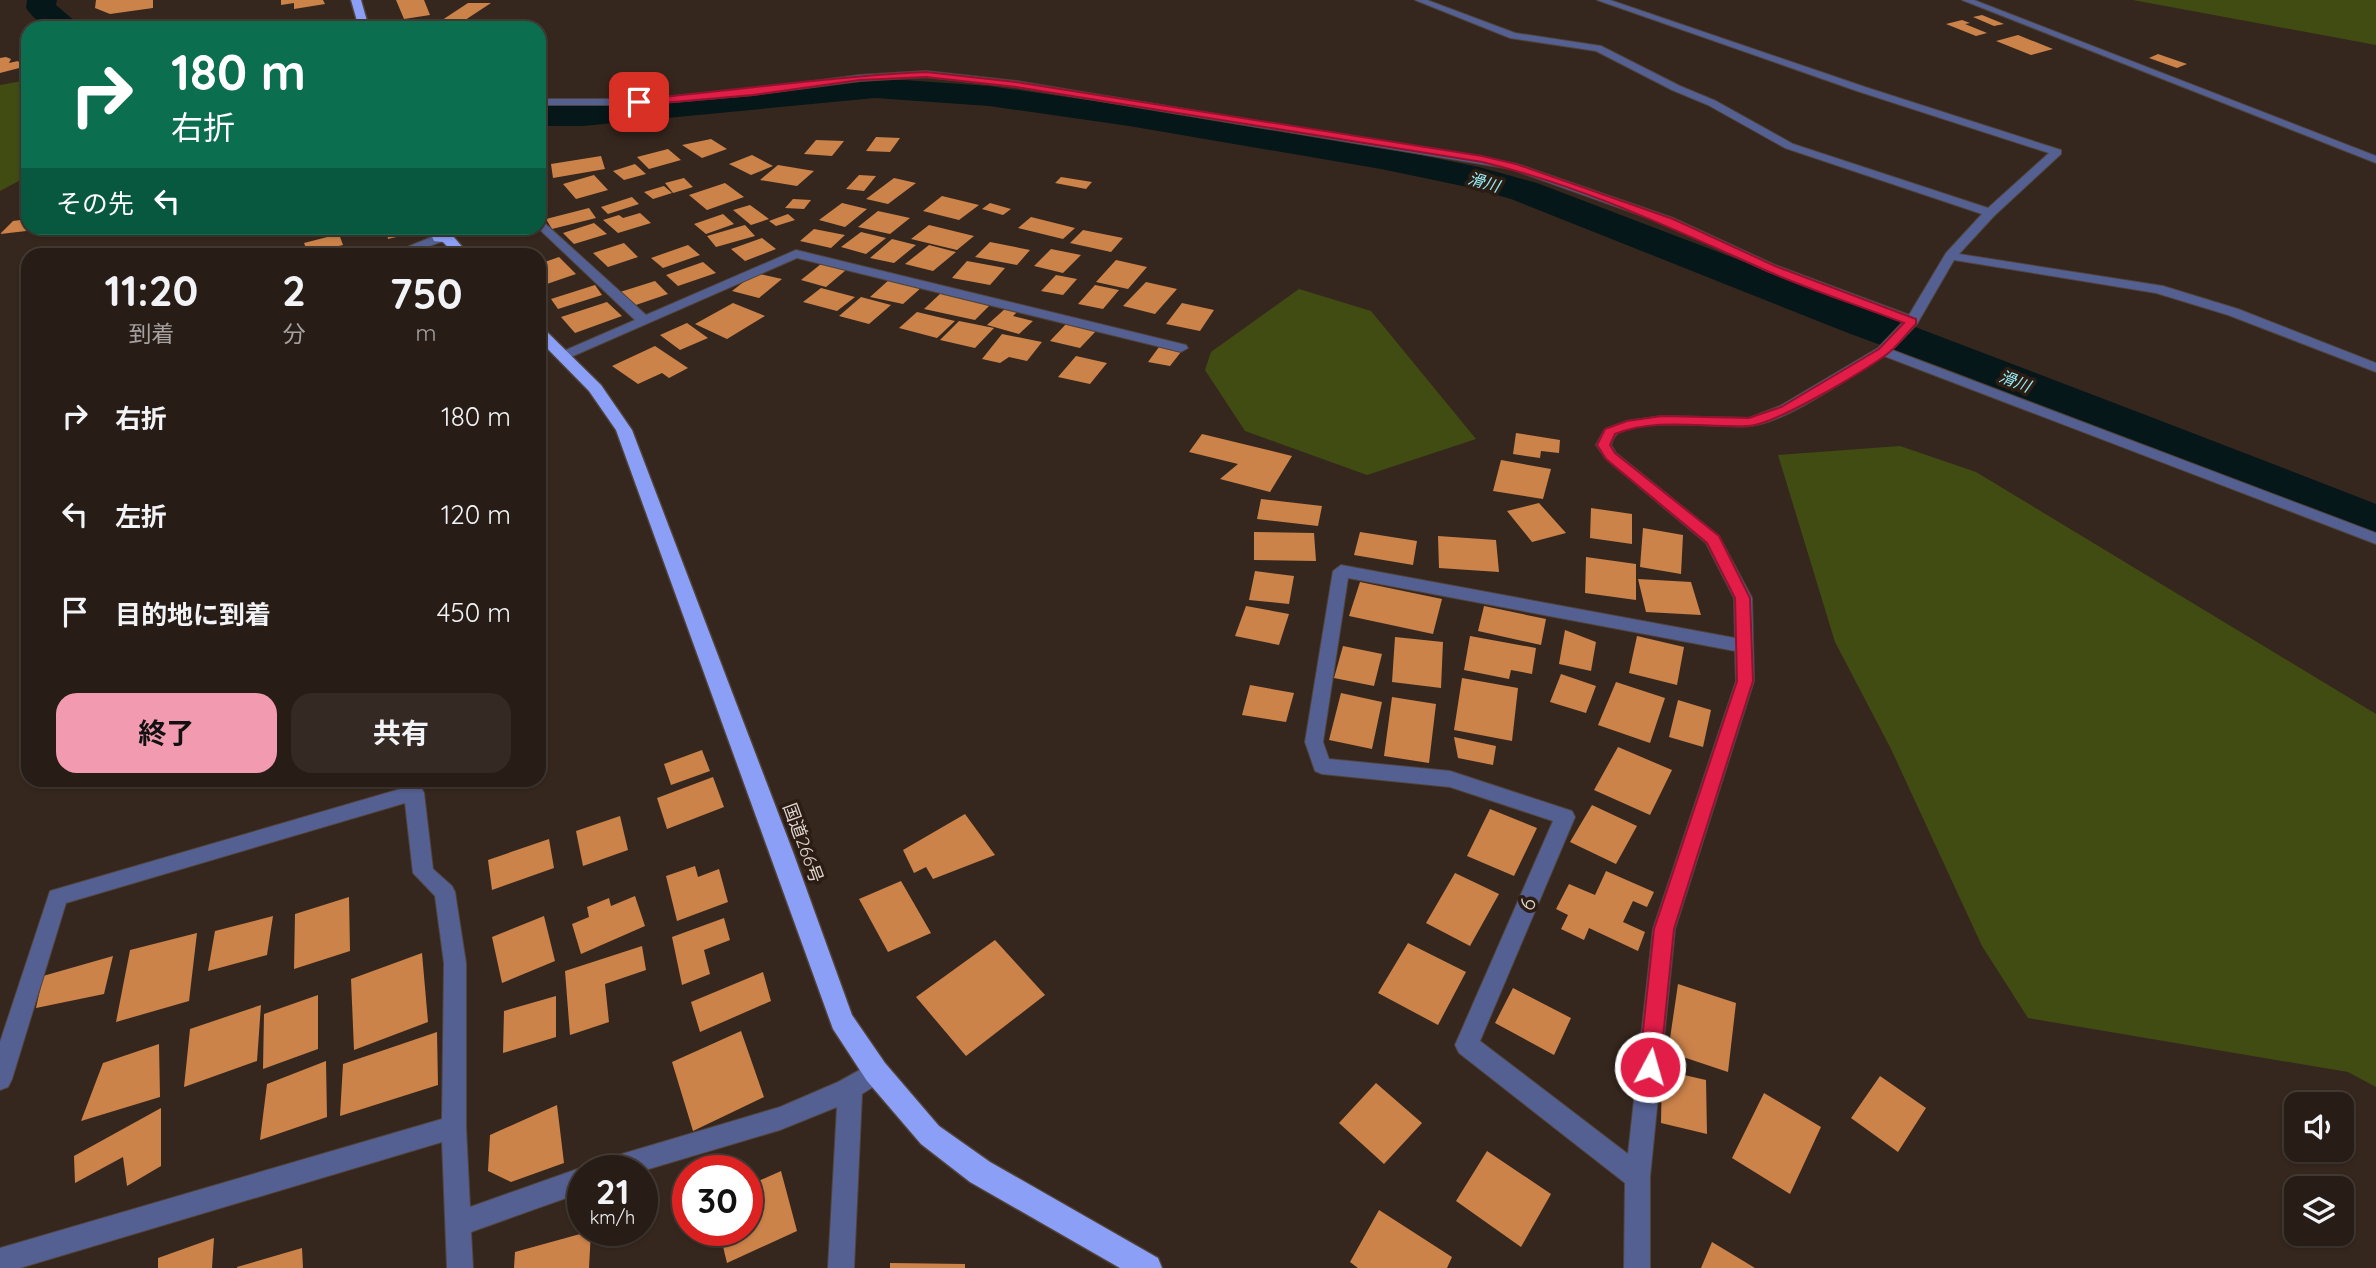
<!DOCTYPE html>
<html lang="ja">
<head>
<meta charset="utf-8">
<style>
	body { margin:0; font-family:Quicksand,"Noto Sans JP",sans-serif; background:#342a23; color:#f1f3f6; height:100vh; display:flex; flex-direction:column; font-size:26px; white-space:nowrap }
	* { box-sizing:border-box; margin:0 }
	p { font-size:23px; color:#a5a2a1 }
	.icon { flex:none; width:38px; height:38px; fill:none; stroke:currentColor; stroke-width:2; stroke-linecap:round; stroke-linejoin:round }
	.map { position:relative; flex:1; overflow:hidden }
	.side { position:absolute; left:21px; top:248px; width:525px; height:539px; display:flex; flex-direction:column; background:#281d16; border-radius:21px; box-shadow:0 2px 5px #0004,0 0 0 2px #443b35 }
	.side>* { flex:none }
	.hud { position:absolute; left:21px; top:21px; width:525px; height:214px; border-radius:21px; box-shadow:0 2px 5px #0004,0 0 0 2px #443b35; background:#0b6e4f; color:#fff; overflow:hidden }
	.buttons { position:absolute; left:2284px; top:1092px; display:grid; gap:14px }
	.buttons a { display:grid; place-items:center; width:70px; height:70px; border-radius:14px; background:#281d16; box-shadow:0 2px 5px #0004,0 0 0 2px #443b35; font-size:35px }
	.speed { position:absolute; left:567px; top:1155px; display:flex; gap:14px; font-size:35px; font-weight:700; text-align:center }
	.speed>* { display:grid; place-content:center; width:91px; height:91px; border-radius:50%; background:#281d16; box-shadow:0 2px 5px #0004,0 0 0 2px #443b35; line-height:1 }
	.speed small { font-size:18px; font-weight:400 }
	.speed .limit { border:10px solid #d22; background:#fff; color:#111 }
	.pin { position:absolute; display:grid; place-items:center; width:60px; height:60px; color:#fff; margin:-30px; border-radius:14px; box-shadow:0 4px 10px #0006 }
	.me { position:absolute; width:77px; margin:-38px; rotate:6deg; stroke-linejoin:round; filter:drop-shadow(0 0 5px #0008) }
	.turn { display:flex; align-items:center; gap:24px; height:147px; padding:0 35px; font-size:32px }
	.turn .icon { width:91px; height:91px; stroke-width:2.5 }
	.turn b { display:block; font-size:49px; line-height:60px }
	.then { display:flex; align-items:center; height:66px; padding:0 35px; background:#0003; gap:14px; font-size:26px }
	.eta { display:flex; justify-content:space-evenly; align-items:center; height:119px; text-align:center }
	.eta b { font-size:42px; font-weight:700; line-height:49px }
	.primary-button { display:flex; gap:14px; margin-top:auto; padding:14px 35px }
	.primary-button a { flex:1; height:80px; border-radius:21px; background:#f29ab0; color:#111; font-size:28px; font-weight:700; line-height:80px; text-align:center }
	.primary-button a+a { background:#342a23; color:#f1f3f6 }
	ul { padding:0; list-style:none }
	li { display:flex; align-items:center; gap:21px; height:98px; padding:0 35px }
	li div { flex:1 }
	li b { display:block; font-size:26px }
	li em { font-style:normal }
	.map>svg:first-child { display:block }
	.green { fill:#414c12 }
	.lines { fill:none; stroke-linecap:round; stroke-linejoin:round }
	.river { fill:#061719; fill-rule:evenodd }
	.building { fill:#cc834a }
	.minor-casing { stroke:#51433a; stroke-width:2 }
	.trunk-casing { stroke:#51433a; stroke-width:3 }
	.minor { fill:#546091; fill-rule:evenodd }
	.trunk { fill:#8b9ff6; fill-rule:evenodd }
	.route { fill:#e11d48; stroke:#92132f; stroke-width:2 }
	.labels { text-anchor:middle; stroke-width:7; stroke-linejoin:round; paint-order:stroke }
	.far-water-label { font-size:16px; font-style:italic; fill:#95f0fb; stroke:#2c1d14 }
	.street-label { font-size:18px; fill:#ded4ce; stroke:#2c1d14 }
	.near-street-label { font-size:21px; fill:#ded4ce; stroke:#2c1d14 }
</style>
</head>
<body>
<div class="map">
<svg width="2376" height="1268" viewBox="0 0 2376 1268">
	<rect width="100%" height="100%" fill="#36271e"/>
	<path class="green" d="M2133,0H2376V45Z
		M28,80V176L0,191V85Z
		M1299,289L1371,311L1476,439L1367,475L1245,431L1205,370L1211,352Z
		M1900,446L1976,472L2376,714V1087L2348,1072L2028,1018L1982,946L1891,749L1835,642L1778,455Z"/>
	<g class="lines">
		<path class="river" d="M27,0H57L56,5L83,28C58,28 42,31 26,8Z
			M875,78L989,86L1129,106L1381,147L1479,167L1537,183C1817,290 2097,395 2376,504V540L2357,535L1957,373L1848,333L1511,199L1472,188L1381,169L1129,126L989,106L875,98L583,126H539V106H583Z"/>
	</g>
	<path class="building" d="M96,0H153V8L110,14L95,8Z
		M281,0H323L325,4L294,9V3L281,5Z
		M396,0H424L430,15L404,19Z
		M468,3H491L453,28H430Z
		M1982,15L2004,24L1994,26L1973,17Z
		M287,20L290,28H269V23Z
		M1962,20L1970,23L1965,24L1987,33L1976,36L1946,24Z
		M2018,35L2053,49L2031,55L1996,41Z
		M2158,54L2187,64L2177,68L2149,58Z
		M6,57L11,59L9,63L18,61L23,67L0,73V58Z
		M876,137L900,138L890,152L866,151Z
		M711,139L727,149L702,158L682,145Z
		M816,140L844,141L832,156L804,154Z
		M668,149L681,160L649,169L637,157Z
		M752,155L773,166L751,175L729,164Z
		M601,156L605,169L553,178L551,164Z
		M635,164L646,174L624,180L613,171Z
		M778,165L814,171L797,186L760,180Z
		M594,175L608,190L576,199L563,184Z
		M859,175L876,176L864,191L846,189Z
		M1061,177L1092,182L1086,189L1055,183Z
		M684,178L693,187L673,193L665,183Z
		M894,178L916,183L888,204L866,199Z
		M725,183L744,197L707,210L689,195Z
		M664,186L672,193L653,199L644,192Z
		M942,196L979,205L959,220L923,211Z
		M632,197L639,204L608,214L601,207Z
		M793,199L811,200L804,209L785,208Z
		M842,203L867,209L845,227L819,220Z
		M990,203L1011,209L1003,215L982,209Z
		M750,205L769,219L751,225L733,210Z
		M589,208L596,218L552,229L546,219Z
		M878,211L910,218L890,234L858,227Z
		M640,213L651,223L618,233L603,220L619,215L623,218Z
		M723,214L734,224L706,234L694,224Z
		M788,214L795,220L776,226L769,221Z
		M1031,217L1075,228L1063,239L1018,228Z
		M28,219V228H38L35,230L0,234L13,221Z
		M594,223L607,234L574,244L563,233Z
		M745,225L755,236L716,247L707,236Z
		M929,225L974,236L957,250L911,239Z
		M386,228H404L405,235L388,239Z
		M814,229L845,235L831,248L800,241Z
		M1083,230L1123,238L1111,252L1070,243Z
		M861,232L886,238L866,254L841,247Z
		M339,234L343,245L308,253L304,243Z
		M762,238L776,249L745,261L731,249Z
		M892,239L916,245L894,263L870,258Z
		M990,242L1030,250L1017,265L975,257Z
		M624,243L638,257L608,267L593,253Z
		M688,245L700,255L663,268L651,258Z
		M929,245L956,252L933,271L905,264Z
		M1051,249L1081,255L1063,273L1034,266Z
		M95,250L91,256H60V254Z
		M559,257L576,274L544,285L539,281V264Z
		M1116,260L1147,267L1128,289L1096,282Z
		M967,261L1005,268L990,285L952,278Z
		M703,262L716,273L678,286L666,275Z
		M821,264L846,270L826,287L801,280Z
		M755,273L782,279L759,298L732,291Z
		M1056,275L1077,279L1063,295L1041,291Z
		M890,279L922,287L903,304L870,297Z
		M655,281L668,294L633,306L620,292Z
		M1146,282L1177,289L1155,314L1123,306Z
		M595,285L602,295L558,309L551,299Z
		M1095,285L1119,290L1103,309L1078,304Z
		M821,288L855,297L837,311L803,302Z
		M941,293L991,304L975,320L924,309Z
		M861,297L891,305L869,324L839,316Z
		M607,302L622,316L575,333L561,317Z
		M733,303L765,316L727,339L695,324Z
		M1182,303L1214,310L1200,331L1166,324Z
		M1006,308L1018,311L1013,316L1033,321L1019,334L987,325Z
		M917,312L955,321L937,338L899,328Z
		M959,321L994,328L975,348L940,340Z
		M687,323L708,338L680,350L660,335Z
		M1067,323L1097,330L1080,348L1050,341Z
		M1002,334L1042,342L1027,361L1009,357L1000,363L982,359Z
		M655,346L688,368L669,378L662,373L638,384L612,366Z
		M1159,347L1181,352L1170,366L1148,362Z
		M1076,356L1107,363L1090,384L1058,377Z
		M1516,433L1560,440L1559,453L1541,451L1540,458L1513,454Z
		M1202,434L1292,456L1270,492L1220,479L1238,464L1189,452Z
		M1501,460L1551,469L1543,499L1493,491Z
		M1261,499L1322,506L1318,526L1257,519Z
		M1539,503L1566,533L1532,542L1507,511Z
		M1591,508L1632,514V544L1590,538Z
		M1643,528L1683,535L1681,574L1640,567Z
		M1254,532L1314,533L1316,561L1254,560Z
		M1360,532L1417,541L1413,565L1354,555Z
		M1438,536L1496,540L1499,572L1439,568Z
		M1586,557L1636,564V600L1585,593Z
		M1255,571L1294,576L1289,604L1249,600Z
		M1638,579L1691,582L1701,615L1646,612Z
		M1360,582L1442,599L1433,634L1349,616Z
		M1246,606L1289,614L1279,645L1235,636Z
		M1484,606L1546,619L1541,645L1478,631Z
		M1565,630L1596,642L1591,671L1559,664Z
		M1470,636L1536,648L1532,674L1511,670L1509,679L1464,670Z
		M1637,636L1684,647L1677,685L1629,673Z
		M1395,637L1443,642L1441,688L1392,682Z
		M1343,646L1382,654L1374,686L1334,678Z
		M1561,674L1596,686L1586,713L1550,702Z
		M1462,678L1518,688L1512,741L1454,730Z
		M1616,682L1665,698L1650,743L1598,725Z
		M1250,685L1294,693L1286,722L1242,715Z
		M1341,693L1382,702L1372,749L1329,740Z
		M1392,697L1436,704L1429,763L1384,756Z
		M1678,700L1711,710L1703,747L1669,737Z
		M1454,737L1496,746L1493,765L1458,758Z
		M1618,747L1672,770L1650,815L1594,790Z
		M702,750L710,771L671,785L664,764Z
		M713,777L724,807L667,829L657,798Z
		M1592,805L1637,826L1616,864L1570,842Z
		M1490,809L1537,828L1514,876L1467,856Z
		M965,814L995,855L933,879L926,867L914,873L903,850Z
		M620,816L628,850L583,866L576,831Z
		M549,839L554,868L492,890L488,860Z
		M695,866L698,877L719,869L728,902L677,921L666,876Z
		M1606,871L1654,892L1647,907L1633,901L1623,922L1645,932L1638,951L1589,928L1584,940L1561,929L1568,915L1556,909L1569,884L1595,895Z
		M1455,873L1499,894L1470,946L1426,923Z
		M901,881L931,933L888,952L859,899Z
		M635,896L645,926L581,954L572,924L589,917L587,907L609,898L611,906Z
		M349,897L350,951L294,969L295,914Z
		M273,916L267,955L208,971L215,931Z
		M544,916L555,961L502,983L492,937Z
		M724,918L730,940L704,950L710,974L682,985L672,937Z
		M197,933L189,1001L116,1022L130,950Z
		M995,940L1045,995L966,1056L916,997Z
		M1408,943L1466,972L1438,1025L1378,993Z
		M642,946L646,970L605,984L609,1022L570,1035L565,971Z
		M422,953L428,1022L354,1050L351,979Z
		M113,956L104,994L36,1008L43,976Z
		M763,972L771,1001L700,1032L691,1002Z
		M1678,984L1736,1003L1728,1072L1668,1052Z
		M1513,988L1571,1018L1554,1055L1495,1023Z
		M318,995V1049L263,1069L264,1014Z
		M556,996V1037L503,1053L504,1011Z
		M261,1005L257,1061L184,1087L190,1029Z
		M741,1031L764,1097L693,1131L672,1062Z
		M437,1032L438,1085L340,1116L343,1064Z
		M159,1044L160,1097L81,1121L103,1063Z
		M326,1061L327,1117L260,1140L267,1084Z
		M1662,1070L1706,1080L1707,1134L1661,1123Z
		M1880,1076L1926,1108L1898,1152L1851,1118Z
		M1376,1083L1422,1123L1384,1164L1339,1123Z
		M1764,1093L1821,1127L1790,1194L1732,1158Z
		M557,1105L564,1163L511,1182L488,1171L490,1135Z
		M161,1108V1166L127,1186L123,1157L75,1183L74,1156Z
		M1487,1151L1551,1194L1521,1247L1456,1201Z
		M781,1171L797,1231L727,1263L719,1230H747V1186Z
		M1379,1210L1452,1257L1447,1268H1358L1350,1262Z
		M591,1231L589,1268H514L515,1252Z
		M214,1238L212,1268H158V1258Z
		M1712,1242L1755,1268H1701Z
		M302,1248L303,1268H237V1267Z
		M890,1263L965,1264V1268H890Z"/>
	<g class="lines">
		<defs>
			<path id="minor" d="M1415,0H1427L1515,33L1601,46L1680,86L1716,101L1793,144L1988,208L2049,153L1857,91L1597,0H1610L1865,87L2061,150V154L1994,216L1959,254L2163,286L2238,309L2376,363V372L2228,315L2156,293L1954,260L1917,324L1892,350L2376,533V544L1884,356C1851,376 1786,423 1750,426C1721,429 1636,416 1616,435C1613,438 1612,442 1611,445L1616,453L1719,536L1752,598L1754,681L1675,929L1650,1177V1268H1624L1625,1183L1459,1053L1455,1045L1553,821L1450,787L1322,774L1315,771L1305,742L1333,571L1341,565L1735,638L1734,598L1706,543L1606,459L1596,445L1605,429L1627,421L1662,416L1749,418L1780,406L1878,348L1903,322L1767,271L1665,224L1511,169L1016,87L926,77L860,81L753,95L639,105H539V99H639L753,89L860,75L926,71L1016,81L1517,164L1673,218L1775,265L1909,315L1946,253L1982,214L1785,148L1708,105L1672,90L1596,51L1510,38ZM1348,578L1735,651L1736,681L1653,929L1628,1154L1480,1041L1575,817L1572,811L1450,771L1329,759L1323,742Z
				M1962,0H1974L2376,156V163Z
				M539,218L646,315L796,250L1186,345L1188,348L1181,352L797,258L564,360L559,359V353L635,320L538,228Z
				M439,234L443,235V241L404,256H385Z
				M414,785L421,787L424,793L433,869L452,886L455,892L466,963V1127L470,1207L583,1167L592,1171H583V1192L471,1232L473,1268H447L442,1142L20,1268H0V1248L442,1119L444,963L435,896L413,873L405,803L66,903L12,1079L8,1087L0,1090V1042L50,891Z
				M876,1061L884,1064L888,1072L884,1080L862,1094L854,1268H828L837,1107L780,1130L642,1171H593L596,1162L605,1159L780,1107L838,1082Z"/>
			<path id="trunk" d="M351,0H361L369,28H359Z
				M428,228H440L444,234L452,235L470,256H456L443,242L434,241Z
				M539,328L544,329L601,385L632,430L793,852L852,1015L885,1063L939,1126L990,1162L1158,1258L1162,1268H1120L970,1182L921,1144L867,1081L833,1029L616,430L589,391L539,340Z"/>
		</defs>
		<use href="#minor" class="minor-casing"/>
		<use href="#trunk" class="trunk-casing"/>
		<use href="#minor" class="minor"/>
		<use href="#trunk" class="trunk"/>
	</g>
	<path class="route" d="M926,72L1016,82L1482,156L1516,164L1673,219L1775,266L1916,319V324C1906,334 1897,347 1886,355C1862,372 1775,425 1748,426C1703,428 1658,417 1615,434L1610,445L1615,453L1719,536L1750,598L1753,681L1674,929L1660,1067L1657,1074L1650,1077L1642,1074L1639,1067L1654,929L1737,681L1735,598L1707,543L1606,459L1597,445L1605,429L1627,421L1662,416L1749,418L1781,407L1879,349L1904,323C1858,305 1810,290 1765,270C1673,229 1580,185 1482,162L1016,87L926,77L860,80L753,95L639,105L635,102L639,99C735,91 830,76 926,72Z"/>
	<g class="labels">
		<g class="far-water-label">
			<text transform="translate(1484 182) rotate(16)" y="6">滑川</text>
			<text transform="translate(2015 381) rotate(21)" y="6">滑川</text>
		</g>
		<g class="street-label">
			<text transform="translate(803 843) rotate(70)" y="6">国道266号</text>
		</g>
		<g class="near-street-label">
			<text transform="translate(1528 904) rotate(-67)" y="7">6</text>
		</g>
	</g>
</svg>
<div class="buttons">
<a><svg class="icon" aria-label="sound" viewBox="0 0 24 24"><path d="M4 9h4l5-4v14l-5-4H4zM17 9q2 3 0 6"/></svg></a>
<a><svg class="icon" aria-label="layers" viewBox="0 0 24 24"><path d="M12 4l9 5-9 5-9-5zM3 14l9 5 9-5"/></svg></a>
</div>
<div class="speed"><div>21<small>km/h</small></div><div class="limit">30</div></div>
<div class="pin" style="left:639px;top:102px;background:#d93025"><svg class="icon" aria-label="arrive" viewBox="0 0 24 24"><path d="M6 21V4h12l-3 4 3 4H6"/></svg></div>
<svg class="me" style="left:1650px;top:1067px" viewBox="-20 -20 40 40"><circle r="17" fill="#e11d48" stroke="#fff" stroke-width="3"/><path d="M0-11L8 9 0 5-8 9z" fill="#fff"/></svg>
<div class="hud">
<div class="turn"><svg class="icon" aria-label="right" viewBox="0 0 24 24"><path d="M7 20v-9h11M14 6l5 5-5 5"/></svg><div><b>180 m</b>右折</div></div>
<div class="then">その先<svg class="icon" aria-label="left" viewBox="0 0 24 24"><path d="M17 20v-9H6M10 6l-5 5 5 5"/></svg></div>
</div>
<section class="side">
<div class="eta">
<div><b>11:20</b><p>到着</p></div>
<div><b>2</b><p>分</p></div>
<div><b>750</b><p>m</p></div>
</div>
<ul>
<li><svg class="icon" aria-label="right" viewBox="0 0 24 24"><path d="M7 20v-9h11M14 6l5 5-5 5"/></svg><div><b>右折</b></div><em>180 m</em></li>
<li><svg class="icon" aria-label="left" viewBox="0 0 24 24"><path d="M17 20v-9H6M10 6l-5 5 5 5"/></svg><div><b>左折</b></div><em>120 m</em></li>
<li><svg class="icon" aria-label="arrive" viewBox="0 0 24 24"><path d="M6 21V4h12l-3 4 3 4H6"/></svg><div><b>目的地に到着</b></div><em>450 m</em></li>
</ul>
<div class="primary-button"><a>終了</a><a>共有</a></div>
</section>
</div>
</body>
</html>
